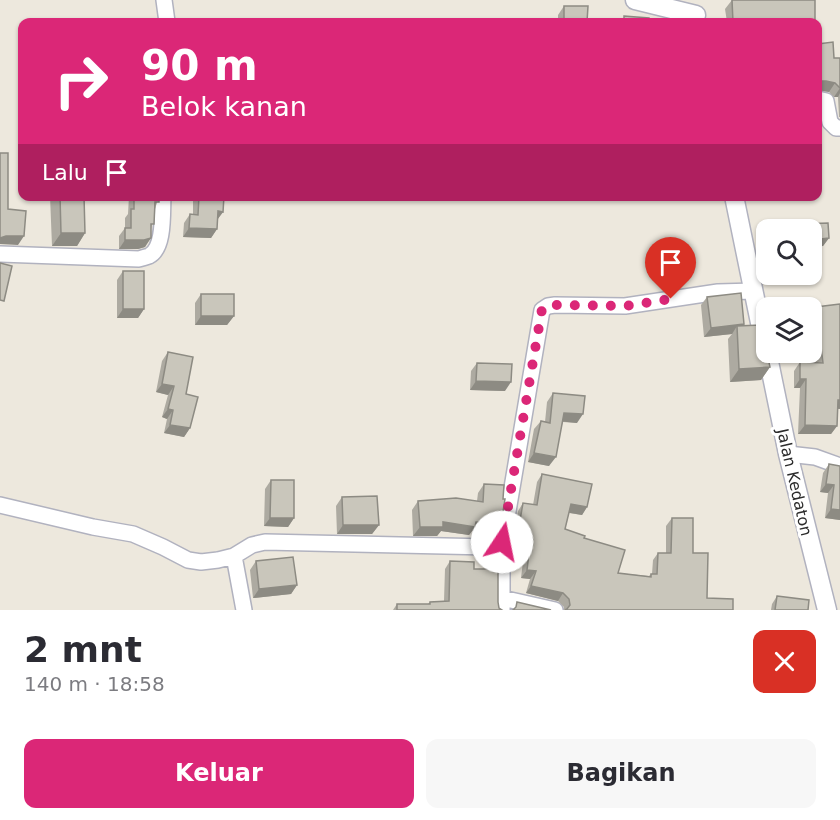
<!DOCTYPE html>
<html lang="id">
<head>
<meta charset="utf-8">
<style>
	body { margin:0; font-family:"DejaVu Sans",sans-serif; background:#f7f7f7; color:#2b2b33; height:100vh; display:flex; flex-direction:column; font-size:22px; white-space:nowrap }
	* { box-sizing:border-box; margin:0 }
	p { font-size:20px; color:#7c7c81 }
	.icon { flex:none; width:33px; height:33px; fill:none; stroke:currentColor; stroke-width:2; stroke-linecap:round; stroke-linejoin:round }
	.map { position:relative; height:610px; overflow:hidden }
	.panel { display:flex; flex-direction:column; background:#fff; flex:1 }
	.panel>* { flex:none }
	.guide { position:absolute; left:18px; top:18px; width:804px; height:183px; border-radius:12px; box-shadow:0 2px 4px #0004; background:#db2777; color:#fff; overflow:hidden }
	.buttons { position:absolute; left:756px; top:219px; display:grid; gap:12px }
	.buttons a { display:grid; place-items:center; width:66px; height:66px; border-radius:12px; background:#fff; box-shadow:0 2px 4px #0004; font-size:30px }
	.pin { position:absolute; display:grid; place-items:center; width:51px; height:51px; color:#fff; margin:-62px -26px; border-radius:50% 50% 50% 0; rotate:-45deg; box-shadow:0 0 6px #0007 }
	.pin .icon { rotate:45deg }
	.me { position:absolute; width:66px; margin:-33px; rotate:11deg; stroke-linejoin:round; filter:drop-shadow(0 0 4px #0008) }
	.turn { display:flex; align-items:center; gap:21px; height:126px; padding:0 24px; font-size:27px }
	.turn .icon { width:78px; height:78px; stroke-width:2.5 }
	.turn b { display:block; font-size:42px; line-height:51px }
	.then { display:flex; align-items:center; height:57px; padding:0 24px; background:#0003; gap:12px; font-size:22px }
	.round { display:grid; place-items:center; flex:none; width:63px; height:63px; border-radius:12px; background:#f7f7f7 }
	.headline { display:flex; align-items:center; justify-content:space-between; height:102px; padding:0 24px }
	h1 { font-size:36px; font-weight:800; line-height:45px }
	.cta { display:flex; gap:12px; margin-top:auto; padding:12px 24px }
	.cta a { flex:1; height:69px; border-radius:12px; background:#db2777; color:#fff; font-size:24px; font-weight:800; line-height:69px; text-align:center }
	.cta a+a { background:#f7f7f7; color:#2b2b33 }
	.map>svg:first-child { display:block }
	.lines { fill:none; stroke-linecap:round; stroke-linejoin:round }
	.minor-casing { stroke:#b1b2bf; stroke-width:18 }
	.tertiary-casing { stroke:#b1b2bf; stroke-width:21 }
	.minor { stroke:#fff; stroke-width:15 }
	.tertiary { stroke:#fff; stroke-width:18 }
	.wall { fill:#adaaa1 }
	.shaded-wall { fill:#8d8b83 }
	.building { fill:#c9c6bb; stroke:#8d8b83; stroke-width:1.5 }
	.route { stroke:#db2777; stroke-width:10; stroke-dasharray:0 18 }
	.labels { text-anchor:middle; stroke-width:6; stroke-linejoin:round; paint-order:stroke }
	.street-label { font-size:16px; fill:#2b2b2b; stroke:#fff }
</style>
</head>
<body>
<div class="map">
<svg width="840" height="610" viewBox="0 0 840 610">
	<rect width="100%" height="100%" fill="#ede8dd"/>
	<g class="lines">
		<defs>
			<path id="minor" d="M164,0L167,22
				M818,99L826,101L830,122L836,128H840
				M0,254L139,259C142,258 146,257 149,256C165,248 162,212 163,196
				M788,454L815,457L840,466
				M0,505L93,527L133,534L163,547L188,560L201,562L218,560L234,556L252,545L265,542L489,547L496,545L502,542L504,535L542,310L548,306L555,305L625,306L718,292L754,291
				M234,556L244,610
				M502,598L555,610
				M502,610V542"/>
			<path id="tertiary" d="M635,0L696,15
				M734,196L766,352
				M767,352L788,454L827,610"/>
		</defs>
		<use href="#minor" class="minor-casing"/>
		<use href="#tertiary" class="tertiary-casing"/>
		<use href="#minor" class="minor"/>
		<use href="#tertiary" class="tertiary"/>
	</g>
	<path class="wall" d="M732,0L815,22H727L725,9Z
		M564,6L587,22H558V15Z
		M834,58H840V117H839L838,97H834L829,92L818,90Z
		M50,196H84L85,233L77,246H52Z
		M129,196H159L155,209L151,229L145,247L138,249H119V236L125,228V218L128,214Z
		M197,196H224L223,212L217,220V229L211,238L183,237L184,223L190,214H193V201Z
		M828,223L829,238L823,246L812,247V230H766V253H765L764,233L770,225Z
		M123,271L144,309L138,318H117V280Z
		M201,294L234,316L227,325H195V303Z
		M707,297L744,324L743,326L770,367L761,380L730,382L728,339L732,334L704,337L701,305Z
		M840,304V409H838L837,426L831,434H798L800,388H794V371L800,362L816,363L812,330V313L816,307Z
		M168,352L186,394L190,428L184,437L164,433L167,419L162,417L168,395L156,392L162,361Z
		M477,363L505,391L470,390L471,371Z
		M553,393L577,423L563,422L549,466L528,462L534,429L541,421L545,422L547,402Z
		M829,464L840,520L825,518L828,493L820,492L823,473Z
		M542,474L587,507L582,515L569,513L565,529L584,538L618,573L649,576L651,574H652L653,560L658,553H666V526L672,518L693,553L707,598L564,610V607L558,601L526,593L530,579L521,578L524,553L513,550L516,534H514L518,511L523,503L533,505L537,482Z
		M271,480L294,518L288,527L264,526L265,489Z
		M484,484L501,524L495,533L472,531L469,535L441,531L437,536H413L412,510L418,501H477L478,493Z
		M342,497L379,525L372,534H337L336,506Z
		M256,561L297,585L291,594L253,598L250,570Z
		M450,561L474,569L498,602L499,608L502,610H393L397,604H428L430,602L444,601L445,569Z
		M777,596L808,610H771L772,604Z"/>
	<path class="shaded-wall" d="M822,81H826L835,83L829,92L818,90V83Z
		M840,88V93L838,97H834Z
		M659,196H695L658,199Z
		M218,211L223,212L217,220Z
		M189,228L217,229L211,238L183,237Z
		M61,233H85L77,246H52Z
		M6,236H24L18,245L0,244V238Z
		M151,238L145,247L138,249H119L125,240Z
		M829,238L823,246L812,247V240Z
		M123,309H144L138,318H117Z
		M201,316H234L227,325H195Z
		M744,324L738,333L737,326L732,334L704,337L711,328Z
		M770,367L761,380L730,382L739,369Z
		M800,379H806L800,388H794Z
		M476,381L511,382L505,391L470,390Z
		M162,384L174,386L168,395L156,392Z
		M838,400H840V409L832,408Z
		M168,409L173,410L167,419L162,417Z
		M564,413L583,414L577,423L558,421Z
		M170,425L190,428L184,437L164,433Z
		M805,425L837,426L831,434H798Z
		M534,453L556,457L549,466L528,462Z
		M826,484L834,485L828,493L820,492Z
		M571,504L587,507L582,515L565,512Z
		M831,509L840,510V520L825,518Z
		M270,518H294L288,527L264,526Z
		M443,522H476L501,524L495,533L472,531L469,535L441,531L437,536H413L420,527Z
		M343,525H379L372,534H337Z
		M519,526L522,527L516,534H514Z
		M518,542L530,545L524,553L513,550Z
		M527,570L536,571L530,579L521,578Z
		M297,585L291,594L253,598L259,589Z
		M531,586L563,593L558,601L526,593Z"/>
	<path class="building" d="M732,0H815V22H733Z
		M564,6H588L587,22H564Z
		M624,16L649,18V22L692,19V22H624Z
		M833,42L834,58H840V88L835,83L826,81H822L818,83V44Z
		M0,153H8V209L26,211L24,236H6L0,238Z
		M818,157H820L819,172H818Z
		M60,196H84L85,233H61Z
		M134,196H159V202H155L154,224H151V238L144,240H125V228H131V209H134Z
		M199,196H224L223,212L218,211L217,229L189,228L190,214L198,215Z
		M828,223L829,238L812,240V230H770V225Z
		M0,263L12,266L4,301L0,300Z
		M123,271H144V309H123Z
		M741,293L744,324L711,328L707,297Z
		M201,294H234V316H201Z
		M840,304V400H838L837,426L805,425L806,379H800V362L823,363L816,307Z
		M761,325L770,367L739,369L737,326Z
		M168,352L193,357L186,394L198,397L190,428L170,425L173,410L168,409L174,386L162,384Z
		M477,363L512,364L511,382L476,381Z
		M553,393L585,396L583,414L564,413L556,457L534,453L541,421L550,423Z
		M829,464L840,466V510L831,509L834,485L826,484Z
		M542,474L592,484L587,507L571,504L565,529L585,536L584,538L625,550L618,573L651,577V574H657L658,553H671L672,518H693V553H708L707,598L733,599V610H565L567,609L570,605L569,599L563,593L531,586L536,571L527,570L530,545L518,542L522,527L519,526L523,503L537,505Z
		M271,480H294V518H270Z
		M484,484L504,485L503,499H505L501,524L476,522L475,527L443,522V527H420L418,501L456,498L483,502Z
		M377,496L379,525H343L342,497Z
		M293,557L297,585L259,589L256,561Z
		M450,561L474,562V569H498V602L499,608L502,610H397V604H430V602L449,601Z
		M777,596L809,600L808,610H775Z
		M517,602L551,610H513L516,607Z"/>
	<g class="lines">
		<path class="route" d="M502,542L542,309L548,306L555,305L625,306L671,299"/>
	</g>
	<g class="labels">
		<g class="street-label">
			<text transform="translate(795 482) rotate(77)" y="6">Jalan Kedaton</text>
		</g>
	</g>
</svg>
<div class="buttons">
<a><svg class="icon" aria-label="search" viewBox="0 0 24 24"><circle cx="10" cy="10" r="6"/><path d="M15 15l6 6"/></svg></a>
<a><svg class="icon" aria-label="layers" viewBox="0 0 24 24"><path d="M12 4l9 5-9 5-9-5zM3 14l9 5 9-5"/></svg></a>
</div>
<div class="pin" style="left:671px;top:299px;background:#d93025"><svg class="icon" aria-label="arrive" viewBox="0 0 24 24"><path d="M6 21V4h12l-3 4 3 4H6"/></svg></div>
<svg class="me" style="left:502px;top:542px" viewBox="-20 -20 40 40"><circle r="19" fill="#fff"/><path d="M0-13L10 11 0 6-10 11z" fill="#db2777"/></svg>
<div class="guide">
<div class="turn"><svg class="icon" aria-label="right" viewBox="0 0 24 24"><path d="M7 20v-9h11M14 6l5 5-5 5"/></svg><div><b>90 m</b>Belok kanan</div></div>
<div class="then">Lalu<svg class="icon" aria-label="arrive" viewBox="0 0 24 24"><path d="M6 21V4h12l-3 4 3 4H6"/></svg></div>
</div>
</div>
<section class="panel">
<div class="headline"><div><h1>2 mnt</h1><p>140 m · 18:58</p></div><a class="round" style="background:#d93025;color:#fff"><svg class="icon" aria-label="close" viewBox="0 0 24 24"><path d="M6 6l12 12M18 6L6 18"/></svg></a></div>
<div class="cta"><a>Keluar</a><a>Bagikan</a></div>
</section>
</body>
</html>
